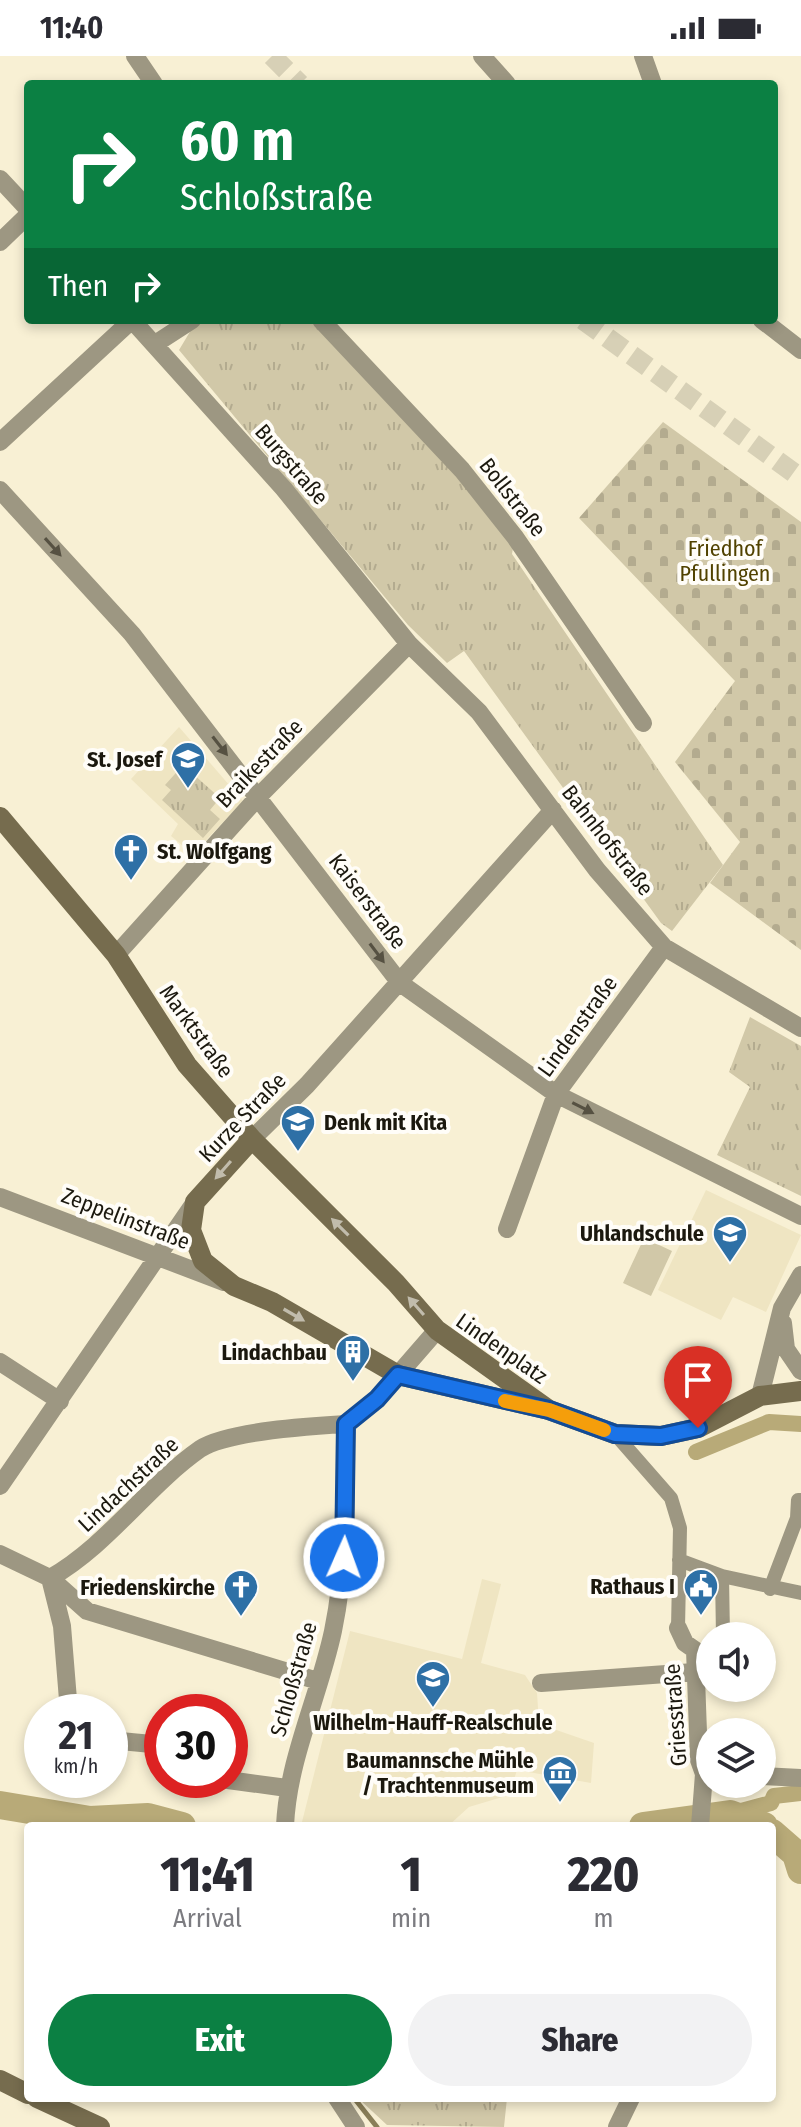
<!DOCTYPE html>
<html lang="en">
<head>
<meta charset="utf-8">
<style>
	body { margin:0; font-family:"Fira Sans Condensed",sans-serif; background:#f2f2f3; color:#2b2b33; height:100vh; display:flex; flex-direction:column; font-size:30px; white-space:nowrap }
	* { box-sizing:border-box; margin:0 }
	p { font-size:26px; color:#7c7c81 }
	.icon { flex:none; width:44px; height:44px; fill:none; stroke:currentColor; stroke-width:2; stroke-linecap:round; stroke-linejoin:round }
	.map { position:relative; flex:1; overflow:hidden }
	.sheet { position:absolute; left:24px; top:1766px; width:752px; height:280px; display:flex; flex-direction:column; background:#fff; border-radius:8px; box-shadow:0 4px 12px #0003 }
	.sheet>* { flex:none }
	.top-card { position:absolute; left:24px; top:24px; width:754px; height:244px; border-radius:8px; box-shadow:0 4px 12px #0003; background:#0b8043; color:#fff; overflow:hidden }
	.controls { position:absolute; left:696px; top:1566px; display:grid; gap:16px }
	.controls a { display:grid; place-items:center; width:80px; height:80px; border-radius:50%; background:#fff; box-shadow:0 4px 12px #0003; font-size:40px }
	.speed { position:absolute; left:24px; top:1638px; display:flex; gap:16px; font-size:40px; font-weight:700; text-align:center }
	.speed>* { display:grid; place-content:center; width:104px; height:104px; border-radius:50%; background:#fff; box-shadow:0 4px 12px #0003; line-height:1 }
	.speed small { font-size:20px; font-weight:400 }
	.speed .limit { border:12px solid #d22; background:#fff; color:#111 }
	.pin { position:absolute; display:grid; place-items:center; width:68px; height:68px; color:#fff; margin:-82px -34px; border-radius:50% 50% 50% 0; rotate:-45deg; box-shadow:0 0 8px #0007 }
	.pin .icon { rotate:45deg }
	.me { position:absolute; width:88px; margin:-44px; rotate:2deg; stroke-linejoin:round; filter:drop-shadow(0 0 6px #0008) }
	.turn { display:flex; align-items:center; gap:28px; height:168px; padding:0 24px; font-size:36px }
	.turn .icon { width:104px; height:104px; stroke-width:2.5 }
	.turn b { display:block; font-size:56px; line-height:68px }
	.then { display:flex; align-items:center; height:76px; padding:0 24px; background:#0003; gap:16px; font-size:30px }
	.eta { display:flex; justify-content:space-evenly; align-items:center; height:136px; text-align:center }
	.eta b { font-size:48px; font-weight:800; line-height:56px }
	.cta { display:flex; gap:16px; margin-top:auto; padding:16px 24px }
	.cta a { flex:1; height:92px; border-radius:48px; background:#0b8043; color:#fff; font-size:32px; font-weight:800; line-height:92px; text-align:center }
	.cta a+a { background:#f2f2f3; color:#2b2b33 }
	.status { display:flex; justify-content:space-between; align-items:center; height:56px; padding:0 40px; background:#fff; direction:ltr }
	.status svg { height:22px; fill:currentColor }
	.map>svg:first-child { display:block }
	.built { fill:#efe5c2 }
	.grass { fill:#d1c8a8 }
	.cemetery { fill:url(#cemetery-stones) }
	.park { fill:url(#park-tufts) }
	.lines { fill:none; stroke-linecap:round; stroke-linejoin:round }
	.stream { stroke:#897e58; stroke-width:5 }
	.canal { stroke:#b8aa78; stroke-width:16 }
	.river { stroke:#b8aa78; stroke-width:28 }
	.primary-tunnel { stroke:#d7d0b6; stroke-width:20; stroke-dasharray:20 10; stroke-linecap:butt }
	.pedestrian { stroke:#9d9782; stroke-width:14 }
	.minor { stroke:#9d9782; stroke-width:18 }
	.secondary { stroke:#766c4e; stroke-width:20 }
	.oneway { fill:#565142 }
	.oneway2 { fill:#c1bcac }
	.route-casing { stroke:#114b97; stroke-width:20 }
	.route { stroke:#1a73e8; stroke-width:14 }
	.slow { stroke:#f59e0b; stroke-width:14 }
	.labels { text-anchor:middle; stroke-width:8; stroke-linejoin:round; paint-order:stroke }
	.street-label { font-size:22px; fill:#1b180e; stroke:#fffdf8 }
	.park-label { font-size:22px; fill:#514200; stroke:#fffdf8 }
	.poi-label { font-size:22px; font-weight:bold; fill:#1b180e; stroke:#fffdf8; text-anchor:end }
</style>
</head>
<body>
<div class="status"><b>11:40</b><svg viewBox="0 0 49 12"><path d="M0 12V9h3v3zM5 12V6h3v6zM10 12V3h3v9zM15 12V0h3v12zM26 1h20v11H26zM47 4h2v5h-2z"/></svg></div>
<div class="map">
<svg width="801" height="2071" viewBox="0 0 801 2071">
	<defs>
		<pattern id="cemetery-stones" width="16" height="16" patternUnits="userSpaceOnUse" patternTransform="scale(2)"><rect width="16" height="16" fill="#d1c8a8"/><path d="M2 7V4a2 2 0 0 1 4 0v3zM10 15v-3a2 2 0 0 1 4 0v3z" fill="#b3ab8f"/></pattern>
		<pattern id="park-tufts" width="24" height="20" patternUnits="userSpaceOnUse" patternTransform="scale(2)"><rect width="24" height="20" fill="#d1c8a8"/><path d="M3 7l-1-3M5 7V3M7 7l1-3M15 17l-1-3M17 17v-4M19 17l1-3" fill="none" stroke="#b3ab8f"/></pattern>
	</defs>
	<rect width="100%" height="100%" fill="#f8f0d4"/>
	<path class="built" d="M179,671L243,745L193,798L171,780L178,768L131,723Z
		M706,1134L801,1179L766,1256L733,1241L721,1264L658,1234Z
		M482,1523L501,1528L481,1607L525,1619L537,1637L539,1668L594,1687L591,1727L517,1714L509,1739L469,1751L448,1770H301L350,1575L462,1603Z"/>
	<path class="grass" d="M644,1182L672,1195L651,1240L623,1227Z"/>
	<path class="cemetery" d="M663,366L801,466V894L710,827L740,786L675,706L735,625L579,462Z"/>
	<path class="park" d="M197,264H321L515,481L512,498L723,809L672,875L661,867L464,595L447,607L408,569L179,294Z
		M183,709L220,742L210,754L220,763L203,782L162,744L171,734L165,729Z
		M750,961L801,990V1140L717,1099L750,1031L729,1016Z
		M358,2042H507L504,2071L387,2069Z"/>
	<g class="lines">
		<path class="stream" d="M354,2042L377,2071"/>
		<path class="canal" d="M696,1396L769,1366L801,1368
			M730,1758L771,1747L774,1740L801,1737"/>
		<path class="river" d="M0,1749L90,1764L148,1761L182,1770
			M643,1770L730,1758L764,1770
			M772,1777L796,1798L801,1814"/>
		<path class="primary-tunnel" d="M272,0L300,28
			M583,264L801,422"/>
		<path class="pedestrian" d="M615,1378L671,1442L680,1472L678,1572
			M679,1504L722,1520L801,1537
			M722,1520L723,1580
			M770,1533L797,1462L798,1444H801"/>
		<path class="minor" d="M135,0L154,28
			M482,0L507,28
			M643,0L653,28
			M0,123L28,153
			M0,186L28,159
			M321,264L462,414L515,481L643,667
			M762,264L801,294
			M155,288L192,264
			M0,386L132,264L284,433L409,588L479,656L597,814L664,891L801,972
			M0,434L132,578L400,927L556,1038L801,1160
			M116,899L259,740L409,588
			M252,1083L307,1029L553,754
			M0,1141L224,1226
			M507,1173L556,1038L664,891
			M783,1267L786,1293L801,1315
			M0,1306L60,1345
			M760,1340L782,1252L801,1219
			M346,1368L377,1343L437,1274
			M0,1430L195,1146
			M0,1498L50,1522L87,1555L318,1625
			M50,1522C108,1489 146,1431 200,1393C228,1375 311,1370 346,1368
			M50,1522L62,1570L69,1656
			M678,1572L685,1587L695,1594L699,1704L704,1718L700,1770
			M541,1627L694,1616
			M110,1684L162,1689
			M762,1720L801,1722
			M228,1724L287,1732
			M285,1770C288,1702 319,1641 333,1575C347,1507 346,1438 346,1368
			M337,2042L356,2071
			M617,2071L631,2042"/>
		<path class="secondary" d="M0,761L116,899L187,1009L252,1083L396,1227L437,1274L549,1354
			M252,1083L195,1146L191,1174L203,1205L234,1230L272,1246L398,1319L549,1354L615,1378L661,1380L698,1372L760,1340L801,1335
			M0,2024L28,2038
			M37,2042L100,2071"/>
	</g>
	<defs><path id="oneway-solid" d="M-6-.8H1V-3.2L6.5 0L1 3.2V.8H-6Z" transform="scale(2)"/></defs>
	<g class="oneway">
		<use href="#oneway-solid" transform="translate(53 491) rotate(48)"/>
		<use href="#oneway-solid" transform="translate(220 690) rotate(52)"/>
		<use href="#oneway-solid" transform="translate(377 897) rotate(53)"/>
		<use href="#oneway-solid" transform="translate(583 1052) rotate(27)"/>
	</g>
	<g class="oneway2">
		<use href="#oneway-solid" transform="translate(223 1114) rotate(131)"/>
		<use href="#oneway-solid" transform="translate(340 1171) rotate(-135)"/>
		<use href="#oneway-solid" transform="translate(416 1250) rotate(-131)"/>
		<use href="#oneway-solid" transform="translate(294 1259) rotate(30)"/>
	</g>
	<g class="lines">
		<defs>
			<path id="route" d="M344,1502L346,1368L377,1343L398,1319L549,1354L615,1378L661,1380L698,1372"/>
		</defs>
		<use href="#route" class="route-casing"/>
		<use href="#route" class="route"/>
		<path class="slow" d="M505,1345L549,1354L604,1374"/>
	</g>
	<defs>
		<symbol id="school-pin" viewBox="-11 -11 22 30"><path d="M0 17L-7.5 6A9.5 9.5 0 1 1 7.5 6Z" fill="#2e70a6" stroke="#fffdf8"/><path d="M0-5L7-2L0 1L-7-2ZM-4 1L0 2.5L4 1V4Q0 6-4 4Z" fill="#fff"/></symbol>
		<symbol id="church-pin" viewBox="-11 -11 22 30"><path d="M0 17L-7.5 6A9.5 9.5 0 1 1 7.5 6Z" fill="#2e70a6" stroke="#fffdf8"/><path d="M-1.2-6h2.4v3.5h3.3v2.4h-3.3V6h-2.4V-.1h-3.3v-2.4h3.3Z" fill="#fff"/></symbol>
		<symbol id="building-pin" viewBox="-11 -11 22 30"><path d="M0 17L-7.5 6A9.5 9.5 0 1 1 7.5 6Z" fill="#2e70a6" stroke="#fffdf8"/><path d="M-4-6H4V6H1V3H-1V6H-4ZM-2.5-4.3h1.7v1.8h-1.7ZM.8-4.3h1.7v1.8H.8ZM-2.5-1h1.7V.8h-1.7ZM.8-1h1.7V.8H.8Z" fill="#fff"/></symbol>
		<symbol id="civic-pin" viewBox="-11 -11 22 30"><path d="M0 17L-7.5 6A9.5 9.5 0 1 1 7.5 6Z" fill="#2e70a6" stroke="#fffdf8"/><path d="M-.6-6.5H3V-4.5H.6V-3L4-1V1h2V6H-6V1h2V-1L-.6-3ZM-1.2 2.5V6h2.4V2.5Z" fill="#fff"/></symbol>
		<symbol id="museum-pin" viewBox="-11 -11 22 30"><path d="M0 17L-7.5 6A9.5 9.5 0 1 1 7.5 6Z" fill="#2e70a6" stroke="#fffdf8"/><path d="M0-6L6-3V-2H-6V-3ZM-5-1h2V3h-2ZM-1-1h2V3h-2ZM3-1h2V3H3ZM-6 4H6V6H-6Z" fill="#fff"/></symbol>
	</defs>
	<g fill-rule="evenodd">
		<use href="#school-pin" x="168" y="683" width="40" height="54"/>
		<use href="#church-pin" x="111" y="775" width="40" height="54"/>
		<use href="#school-pin" x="278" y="1046" width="40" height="54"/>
		<use href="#school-pin" x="710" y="1157" width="40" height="54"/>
		<use href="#building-pin" x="333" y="1276" width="40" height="54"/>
		<use href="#civic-pin" x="681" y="1510" width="40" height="54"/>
		<use href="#church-pin" x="221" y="1511" width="40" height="54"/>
		<use href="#school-pin" x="413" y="1602" width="40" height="54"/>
		<use href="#museum-pin" x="540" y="1697" width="40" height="54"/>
	</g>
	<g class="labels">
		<g class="street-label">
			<text transform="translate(292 408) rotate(49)" y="8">Burgstraße</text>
			<text transform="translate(513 441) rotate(52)" y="8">Bollstraße</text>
			<text transform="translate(259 707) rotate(-46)" y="8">Braikestraße</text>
			<text transform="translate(608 784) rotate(52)" y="8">Bahnhofstraße</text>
			<text transform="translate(368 845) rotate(53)" y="8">Kaiserstraße</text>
			<text transform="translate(577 970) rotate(-54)" y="8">Lindenstraße</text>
			<text transform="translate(197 975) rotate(54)" y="8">Marktstraße</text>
			<text transform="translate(242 1061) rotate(-46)" y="8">Kurze Straße</text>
			<text transform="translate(126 1162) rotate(21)" y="8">Zeppelinstraße</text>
			<text transform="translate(502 1292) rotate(35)" y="8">Lindenplatz</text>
			<text transform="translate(128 1428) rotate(-43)" y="8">Lindachstraße</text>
			<text transform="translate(293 1623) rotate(-74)" y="8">Schloßstraße</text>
			<text transform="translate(675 1659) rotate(-94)" y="8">Griesstraße</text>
		</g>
		<g class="park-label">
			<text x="725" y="500">Friedhof<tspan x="725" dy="25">Pfullingen</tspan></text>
		</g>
		<g class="poi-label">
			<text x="162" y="711">St. Josef</text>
			<text x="157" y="803" text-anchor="start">St. Wolfgang</text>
			<text x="324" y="1074" text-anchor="start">Denk mit Kita</text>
			<text x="704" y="1185">Uhlandschule</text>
			<text x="327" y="1304">Lindachbau</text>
			<text x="675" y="1538">Rathaus I</text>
			<text x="215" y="1539">Friedenskirche</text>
			<text x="433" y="1674" text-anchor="middle">Wilhelm-Hauff-Realschule</text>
			<text x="534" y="1712">Baumannsche Mühle<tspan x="534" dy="25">/ Trachtenmuseum</tspan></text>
		</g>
	</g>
</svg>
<div class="controls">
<a><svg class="icon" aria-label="sound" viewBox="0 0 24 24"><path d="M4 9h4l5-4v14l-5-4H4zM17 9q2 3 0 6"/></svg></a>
<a><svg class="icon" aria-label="layers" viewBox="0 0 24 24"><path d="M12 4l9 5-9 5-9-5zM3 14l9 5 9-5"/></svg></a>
</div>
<div class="speed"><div>21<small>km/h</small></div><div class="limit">30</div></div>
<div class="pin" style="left:698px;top:1372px;background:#d93025"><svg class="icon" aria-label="arrive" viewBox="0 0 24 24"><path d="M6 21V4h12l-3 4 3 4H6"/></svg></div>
<svg class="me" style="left:344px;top:1502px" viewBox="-20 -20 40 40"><circle r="17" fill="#1a73e8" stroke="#fff" stroke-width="3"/><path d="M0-11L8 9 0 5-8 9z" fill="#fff"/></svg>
<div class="top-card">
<div class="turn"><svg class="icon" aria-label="right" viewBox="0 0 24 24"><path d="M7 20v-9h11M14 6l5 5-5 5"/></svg><div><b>60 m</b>Schloßstraße</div></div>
<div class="then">Then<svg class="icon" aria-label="right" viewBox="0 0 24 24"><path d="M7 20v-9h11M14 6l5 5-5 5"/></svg></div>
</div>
<section class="sheet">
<div class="eta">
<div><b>11:41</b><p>Arrival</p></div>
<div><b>1</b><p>min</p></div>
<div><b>220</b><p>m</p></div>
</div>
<div class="cta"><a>Exit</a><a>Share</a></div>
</section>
</div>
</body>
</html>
